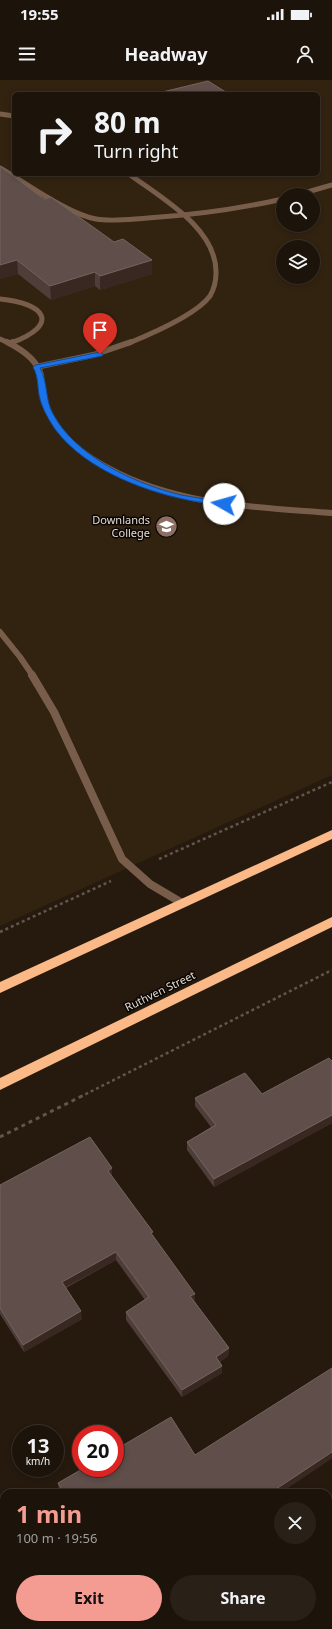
<!DOCTYPE html>
<html lang="en">
<head>
<meta charset="utf-8">
<style>
	body { margin:0; font-family:"Noto Sans",sans-serif; background:#292118; color:#f1f3f6; height:100vh; display:flex; flex-direction:column; font-size:15px; white-space:nowrap }
	* { box-sizing:border-box; margin:0 }
	p { font-size:13px; color:#a09e9c }
	.icon { flex:none; width:22px; height:22px; fill:none; stroke:currentColor; stroke-width:2; stroke-linecap:round; stroke-linejoin:round }
	.map { position:relative; flex:1; overflow:hidden }
	.panel { position:absolute; left:0px; top:1409px; width:332px; height:140px; display:flex; flex-direction:column; background:#1c140a; border-radius:12px 12px 0 0; box-shadow:0 2px 6px #0003,0 0 0 1px #3a332b }
	.panel>* { flex:none }
	.guide { position:absolute; left:12px; top:12px; width:308px; height:84px; border-radius:6px; box-shadow:0 2px 6px #0003,0 0 0 1px #3a332b; background:#1c140a; color:#f1f3f6; overflow:hidden }
	.controls { position:absolute; left:276px; top:108px; display:grid; gap:8px }
	.controls a { display:grid; place-items:center; width:44px; height:44px; border-radius:50%; background:#1c140a; box-shadow:0 2px 6px #0003,0 0 0 1px #3a332b; font-size:20px }
	.speed { position:absolute; left:12px; top:1345px; display:flex; gap:8px; font-size:20px; font-weight:700; text-align:center }
	.speed>* { display:grid; place-content:center; width:52px; height:52px; border-radius:50%; background:#1c140a; box-shadow:0 2px 6px #0003,0 0 0 1px #3a332b; line-height:1 }
	.speed small { font-size:10px; font-weight:400 }
	.speed .limit { border:6px solid #d22; background:#fff; color:#111 }
	.pin { position:absolute; display:grid; place-items:center; width:34px; height:34px; color:#fff; margin:-41px -17px; border-radius:50% 50% 50% 0; rotate:-45deg; box-shadow:0 0 4px #0007 }
	.pin .icon { rotate:45deg }
	.me { position:absolute; width:44px; margin:-22px; rotate:277deg; stroke-linejoin:round; filter:drop-shadow(0 0 3px #0008) }
	.turn { display:flex; align-items:center; gap:14px; height:84px; padding:0 16px; font-size:18px }
	.turn .icon { width:52px; height:52px; stroke-width:2.5 }
	.turn b { display:block; font-size:28px; line-height:34px }
	.round { display:grid; place-items:center; flex:none; width:42px; height:42px; border-radius:21px; background:#292118 }
	.head { display:flex; align-items:center; justify-content:space-between; height:68px; padding:0 16px }
	h1 { font-size:24px; font-weight:700; line-height:30px; color:#f59c92 }
	.button { display:flex; gap:8px; margin-top:auto; padding:8px 16px }
	.button a { flex:1; height:46px; border-radius:24px; background:#f59c92; color:#111; font-size:16px; font-weight:700; line-height:46px; text-align:center }
	.button a+a { background:#292118; color:#f1f3f6 }
	.status { display:flex; justify-content:space-between; align-items:center; height:28px; padding:0 20px; background:#1c140a; direction:ltr }
	.status svg { height:11px; fill:currentColor }
	header { display:flex; justify-content:space-between; align-items:center; height:52px; padding:0 16px; background:#1c140a; font-size:18px; font-weight:700 }
	.map>svg:first-child { display:block }
	.built { fill:#322210; fill-rule:evenodd }
	.lines { fill:none; stroke-linecap:round; stroke-linejoin:round }
	.path-far1 { stroke:#61564b; stroke-width:2.5; stroke-dasharray:3 3; stroke-linecap:butt }
	.path { stroke:#61564b; stroke-width:3; stroke-dasharray:4 4; stroke-linecap:butt }
	.lane-far2 { stroke:#785e4a; stroke-width:5 }
	.lane-far1 { stroke:#785e4a; stroke-width:6 }
	.lane { stroke:#785e4a; stroke-width:8 }
	.highway { fill:#fab986; fill-rule:evenodd }
	.wall { fill:#4f3d3a }
	.shaded-wall { fill:#382821 }
	.building { fill:#5f4e4a; stroke:#746460 }
	.route { fill:#1a73e8; stroke:#114b97 }
	.labels { text-anchor:middle; stroke-width:3; stroke-linejoin:round; paint-order:stroke }
	.poi-label { font-size:11px; fill:#e3dbd3; stroke:#0b0603; text-anchor:end }
	.street-label { font-size:11px; fill:#e3dbd3; stroke:#0b0603 }
</style>
</head>
<body>
<div class="status"><b>19:55</b><svg viewBox="0 0 49 12"><path d="M0 12V9h3v3zM5 12V6h3v6zM10 12V3h3v9zM15 12V0h3v12zM26 1h20v11H26zM47 4h2v5h-2z"/></svg></div>
<header><svg class="icon" aria-label="menu" viewBox="0 0 24 24"><path d="M4 6h16M4 12h16M4 18h16"/></svg>Headway<svg class="icon" aria-label="person" viewBox="0 0 24 24"><circle cx="12" cy="8" r="4"/><path d="M4 21q1-7 8-7t8 7"/></svg></header>
<div class="map">
<svg width="332" height="1549" viewBox="0 0 332 1549">
	<rect width="100%" height="100%" fill="#261a0e"/>
	<path class="built" d="M0,0H332V695L0,846ZM14,14H318V94H14ZM283,115H313V145H283ZM283,167H313V197H283Z"/>
	<g class="lines">
		<path class="path-far1" d="M159,779L332,702
			M0,852L111,801
			M80,1017L332,890"/>
		<path class="path" d="M0,1057L82,1016"/>
		<path class="lane-far2" d="M0,34L14,36
			M0,88C26,103 68,134 96,139C113,142 131,139 148,138C194,135 238,129 283,119
			M297,115L332,105
			M0,219C44,223 62,244 11,263
			M0,259L9,263
			M129,263C151,254 196,235 210,216C214,209 216,200 216,193C217,148 161,118 129,94"/>
		<path class="lane-far1" d="M7,262C21,269 37,279 41,295C42,303 42,311 44,319C46,329 52,338 57,346C70,365 89,378 108,388C177,426 256,427 332,433
			M11,263L13,262
			M36,287L93,275L131,262
			M0,552L20,577L33,596"/>
		<path class="lane" d="M32,595L54,632L122,779L150,804L182,823"/>
		<path class="highway" d="M332,750V759L0,913V902Z
			M332,837V847L0,1010V998Z"/>
	</g>
	<path class="wall" d="M44,119L114,162L152,180V194L100,210L95,206L51,220L18,194L0,199Z
		M332,981V1043L214,1107L187,1070V1062L211,1047L195,1026V1018L262,1014Z
		M112,1088V1096L153,1157L195,1222L229,1268L228,1276L220,1282L222,1286V1293L182,1317L126,1240V1232L145,1220L116,1180L66,1208L82,1239L24,1272L0,1234V1105Z
		M195,1375L332,1378L280,1413H61L59,1410L58,1403Z
		M228,1545H303L306,1549H230Z"/>
	<path class="shaded-wall" d="M17,180L18,194L0,199V185Z
		M152,180V194L100,210V196Z
		M95,192V206L51,220L50,206Z
		M332,1035V1043L214,1107V1099Z
		M112,1088V1096L108,1091Z
		M116,1172V1180L62,1209V1202Z
		M195,1214V1222L190,1216Z
		M81,1231L82,1239L24,1272L23,1265Z
		M229,1268L228,1276L216,1285V1277Z
		M222,1286V1293L182,1317V1310Z
		M332,1372V1378L280,1413H270Z"/>
	<path class="building" d="M208,1L229,14H154Z
		M0,86L44,119L51,117L114,162L123,159L152,180L100,196L95,192L50,206L17,180L0,185Z
		M329,978L332,981V1035L214,1099L187,1062L216,1045L195,1018L245,993L262,1014Z
		M90,1057L112,1088L108,1091L153,1152L151,1153L195,1214L190,1216L229,1268L216,1277L222,1286L182,1310L126,1232L149,1217L116,1172L62,1202L81,1231L23,1265L0,1228V1105Z
		M332,1288V1372L270,1413H64L58,1403L84,1388H115V1370L171,1337L195,1375Z
		M4,1470V1545H84L87,1549H0V1473Z
		M232,1545H303L306,1549H235Z"/>
	<path class="route" d="M100,272L103,274L102,276L40,288C48,302 45,320 53,334C76,377 136,404 181,415C196,418 211,419 226,422V425C218,427 207,423 199,422C150,414 86,391 55,349C49,340 43,330 40,319C37,308 39,297 33,287L36,285Z"/>
	<defs>
		<symbol id="school-disc" viewBox="-11 -11 22 22"><circle r="9.5" fill="#8d6e63" stroke="#0b0603"/><path d="M0-5L7-2L0 1L-7-2ZM-4 1L0 2.5L4 1V4Q0 6-4 4Z" fill="#fff"/></symbol>
	</defs>
	<g fill-rule="evenodd">
		<use href="#school-disc" x="154" y="434" width="25" height="25"/>
	</g>
	<g class="labels">
		<g class="poi-label">
			<text x="150" y="444">Downlands<tspan x="150" dy="13">College</tspan></text>
		</g>
		<g class="street-label">
			<text transform="translate(160 911) rotate(-26)" y="4">Ruthven Street</text>
		</g>
	</g>
</svg>
<div class="controls">
<a><svg class="icon" aria-label="search" viewBox="0 0 24 24"><circle cx="10" cy="10" r="6"/><path d="M15 15l6 6"/></svg></a>
<a><svg class="icon" aria-label="layers" viewBox="0 0 24 24"><path d="M12 4l9 5-9 5-9-5zM3 14l9 5 9-5"/></svg></a>
</div>
<div class="speed"><div>13<small>km/h</small></div><div class="limit">20</div></div>
<div class="pin" style="left:100px;top:274px;background:#d93025"><svg class="icon" aria-label="arrive" viewBox="0 0 24 24"><path d="M6 21V4h12l-3 4 3 4H6"/></svg></div>
<svg class="me" style="left:224px;top:424px" viewBox="-20 -20 40 40"><circle r="19" fill="#fff"/><path d="M0-13L10 11 0 6-10 11z" fill="#1a73e8"/></svg>
<div class="guide">
<div class="turn"><svg class="icon" aria-label="right" viewBox="0 0 24 24"><path d="M7 20v-9h11M14 6l5 5-5 5"/></svg><div><b>80 m</b>Turn right</div></div>
</div>
<section class="panel">
<div class="head"><div><h1>1 min</h1><p>100 m · 19:56</p></div><a class="round"><svg class="icon" aria-label="close" viewBox="0 0 24 24"><path d="M6 6l12 12M18 6L6 18"/></svg></a></div>
<div class="button"><a>Exit</a><a>Share</a></div>
</section>
</div>
</body>
</html>
